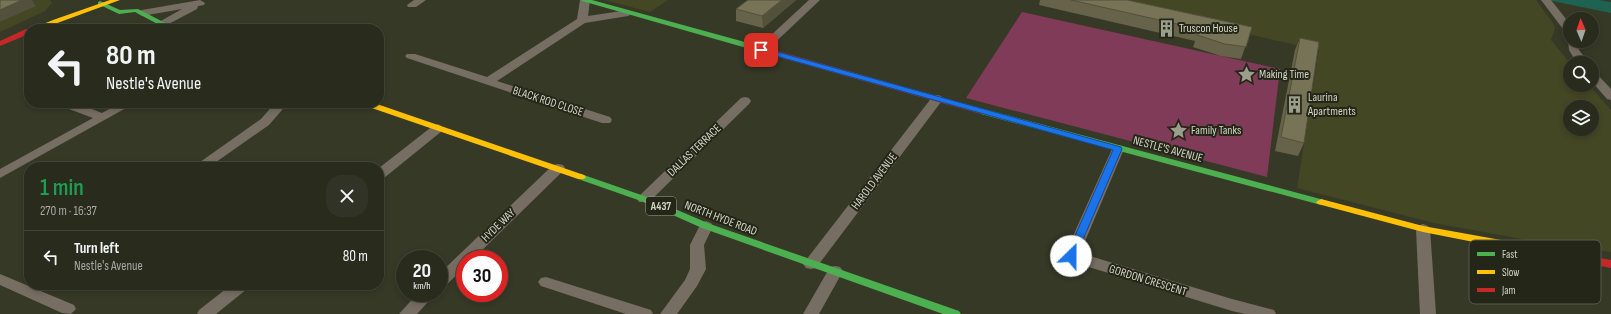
<!DOCTYPE html>
<html lang="en">
<head>
<meta charset="utf-8">
<style>
	body { margin:0; font-family:"Sofia Sans Condensed",sans-serif; background:#313326; color:#f1f3f6; height:100vh; display:flex; flex-direction:column; font-size:15px; white-space:nowrap }
	* { box-sizing:border-box; margin:0 }
	p { font-size:13px; color:#a5a7a4 }
	.icon { flex:none; width:22px; height:22px; fill:none; stroke:currentColor; stroke-width:2; stroke-linecap:round; stroke-linejoin:round }
	.map { position:relative; flex:1; overflow:hidden }
	.panel { position:absolute; left:24px; top:162px; width:360px; height:128px; display:flex; flex-direction:column; background:#292b1d; border-radius:16px; box-shadow:0 2px 6px #0003,0 0 0 1px #45473b }
	.panel>* { flex:none }
	.banner { position:absolute; left:24px; top:24px; width:360px; height:84px; border-radius:16px; box-shadow:0 2px 6px #0003,0 0 0 1px #45473b; background:#292b1d; color:#f1f3f6; overflow:hidden }
	.needle { width:26px; rotate:358deg }
	.fabs { position:absolute; left:1563px; top:12px; display:grid; gap:8px }
	.fabs a { display:grid; place-items:center; width:36px; height:36px; border-radius:50%; background:#292b1d; box-shadow:0 2px 6px #0003,0 0 0 1px #45473b; font-size:20px }
	.speed { position:absolute; left:396px; top:250px; display:flex; gap:8px; font-size:20px; font-weight:700; text-align:center }
	.speed>* { display:grid; place-content:center; width:52px; height:52px; border-radius:50%; background:#292b1d; box-shadow:0 2px 6px #0003,0 0 0 1px #45473b; line-height:1 }
	.speed small { font-size:10px; font-weight:400 }
	.speed .limit { border:6px solid #d22; background:#fff; color:#111 }
	.pin { position:absolute; display:grid; place-items:center; width:34px; height:34px; color:#fff; margin:-17px; border-radius:8px; box-shadow:0 2px 6px #0006 }
	.me { position:absolute; width:44px; margin:-22px; rotate:23deg; stroke-linejoin:round; filter:drop-shadow(0 0 3px #0008) }
	.turn { display:flex; align-items:center; gap:14px; height:84px; padding:0 16px; font-size:18px }
	.turn .icon { width:52px; height:52px; stroke-width:2.5 }
	.turn b { display:block; font-size:28px; line-height:34px }
	.round { display:grid; place-items:center; flex:none; width:42px; height:42px; border-radius:16px; background:#313326 }
	.headline { display:flex; align-items:center; justify-content:space-between; height:68px; padding:0 16px }
	h1 { font-size:24px; font-weight:600; line-height:30px; color:#1e9e55 }
	ul { padding:0; list-style:none }
	li { display:flex; align-items:center; gap:12px; height:52px; padding:0 16px; border-top:1px solid #45473b }
	li div { flex:1 }
	li b { display:block; font-size:15px }
	li em { font-style:normal }
	.map>svg:first-child { display:block }
	.built { fill:#434723; fill-rule:evenodd }
	.green { fill:#7f3b57 }
	.water { fill:#1e6251 }
	.lines { fill:none; stroke-linecap:round; stroke-linejoin:round }
	.street { fill:#776e63; fill-rule:evenodd }
	.fast { fill:#4caf50; fill-rule:evenodd }
	.slow { fill:#ffc107; fill-rule:evenodd }
	.jam { fill:#c62828; fill-rule:evenodd }
	.wall { fill:#66634a }
	.shaded-wall { fill:#53503c }
	.building { fill:#777356; stroke:#53503c }
	.route { fill:#1a73e8; stroke:#114b97 }
	.labels { text-anchor:middle; stroke-width:4; stroke-linejoin:round; paint-order:stroke }
	.shield { fill:#242618; stroke:#9ea08f; stroke-width:1 }
	.shield-label { font-size:11px; font-weight:bold; fill:#d2d5c2 }
	.poi-label { font-size:12px; fill:#d2d5c2; stroke:#242618; text-anchor:start }
	.street-label { font-size:12px; fill:#d2d5c2; stroke:#242618 }
	.key { fill:#242618; stroke:#585b4b; stroke-width:1 }
	.key-label { font-size:11px; fill:#d2d5c2 }
</style>
</head>
<body>
<div class="map">
<svg width="1611" height="314" viewBox="0 0 1611 314">
	<rect width="100%" height="100%" fill="#373927"/>
	<path class="built" d="M0,0H50L52,3L45,11L0,32Z
		M604,0H668L650,12Z
		M1109,0H1536L1553,23L1555,28L1551,40L1570,63V85H1589L1611,110V252L1522,239L1434,223L1297,188L1319,50L1107,3ZM1570,107H1592V129H1570Z"/>
	<path class="green" d="M1022,12L1280,69L1267,177L966,98Z"/>
	<path class="water" d="M1547,0H1599L1611,2V13Z"/>
	<g class="lines">
		<path class="street" d="M200,0L205,3L204,5L198,6L197,9L163,27L158,24L159,22L182,9L142,16L137,13L142,10Z
			M414,0H426L416,7H408L407,5Z
			M580,0H590L588,16L628,10L633,13L628,16L585,23L497,81L610,117L612,120L610,123H602L407,58L405,56L407,54H415L487,77L577,19Z
			M809,0H820L765,52H757L756,50L757,48Z
			M1541,0H1551L1570,24V34L1566,33Z
			M1569,39L1570,41H1578L1579,50L1589,63H1577L1569,50L1568,41Z
			M1592,72L1596,73L1611,89V100L1607,99L1592,82Z
			M937,95L941,96L943,99L941,102L816,268L811,269L806,268L803,264L806,260L933,96Z
			M745,97L749,98L751,101L749,104L649,202H639L637,199L639,196L741,98Z
			M59,103H76L102,113L120,103H135L0,178V169L93,118L61,106Z
			M275,103H288L269,125L209,167H193L261,119Z
			M438,124L444,128L442,131L384,178L379,179V168L434,125Z
			M1118,145L1124,149L1080,253L1232,299L1274,310L1276,314H1245L1232,311L1066,260L1064,256L1112,149Z
			M558,164L563,165L565,168L563,171L473,259H465V267L444,287L439,289V274L553,165Z
			M706,221L711,223L713,226L704,245L706,269L697,286L677,314H660L685,280L690,269V245L701,223Z
			M1423,224L1428,226L1430,229L1436,314H1420L1416,229L1418,226Z
			M835,266L840,267L843,271L819,314H803L830,267Z
			M0,274L74,305L76,309L71,314L62,313L0,285Z
			M546,277L651,310L653,314H626L541,286L538,282L541,278Z
			M231,285H250L247,289L216,314H197L199,310Z
			M418,293H436L417,314H399Z"/>
		<path class="fast" d="M581,0H592L763,47L764,49L763,51H757L582,1Z
			M100,1L120,10L138,9L177,29H167L135,12L119,14L98,4V2Z
			M984,109L1324,200L1326,202L1321,205L981,114L980,112Z
			M581,174L647,197L710,224L959,311L961,314H943L702,228L641,201L578,179L576,177L578,175Z"/>
		<path class="slow" d="M110,0H120L41,29H31L53,20Z
			M362,103H374L584,175L586,177L584,179H578L363,105Z
			M1321,199L1423,226L1535,246L1539,248L1540,250L1539,252L1535,254L1423,232L1318,204L1316,202Z"/>
		<path class="jam" d="M26,29H30L29,34L0,46V41Z
			M757,47H763L987,110L988,112L987,114H981L757,51Z
			M1535,246L1611,260V268L1531,252L1530,250L1531,248Z"/>
	</g>
	<path class="wall" d="M748,0H796L763,28L736,21V9Z
		M1040,0H1127L1252,27L1241,59L1221,56L1193,47L1195,41L1039,5Z
		M1300,38L1304,143L1298,156L1275,151L1295,50Z"/>
	<path class="shaded-wall" d="M22,0H32L36,6L0,22V10Z
		M782,0H796L763,28L762,16Z"/>
	<path class="building" d="M0,0H22L0,10Z
		M748,0H782L762,16L736,9Z
		M1071,0H1127L1252,27L1246,47L1225,44L1197,35L1199,29Z
		M1300,38L1319,42L1304,143L1281,137Z"/>
	<path class="route" d="M758,48H763L1121,147L1122,149L1075,258H1068L1066,256L1113,150L758,51Z"/>
	<defs>
		<symbol id="building-bare" viewBox="-9 -9 18 18"><path d="M-4-6H4V6H1V3H-1V6H-4ZM-2.5-4.3h1.7v1.8h-1.7ZM.8-4.3h1.7v1.8H.8ZM-2.5-1h1.7V.8h-1.7ZM.8-1h1.7V.8H.8Z" fill="#9c9e8c" stroke="#242618" stroke-width="2.5" paint-order="stroke"/></symbol>
		<symbol id="sight-bare" viewBox="-9 -9 18 18"><path d="M0-6L1.8-2.2L6-1.7L2.9 1.2L3.7 5.4L0 3.3L-3.7 5.4L-2.9 1.2L-6-1.7L-1.8-2.2Z" fill="#9c9e8c" stroke="#242618" stroke-width="2.5" paint-order="stroke"/></symbol>
	</defs>
	<g fill-rule="evenodd">
		<use href="#building-bare" x="1154" y="16" width="25" height="25"/>
		<use href="#sight-bare" x="1234" y="62" width="25" height="25"/>
		<use href="#building-bare" x="1282" y="92" width="25" height="25"/>
		<use href="#sight-bare" x="1166" y="118" width="25" height="25"/>
	</g>
	<g class="labels">
		<rect class="shield" x="646" y="197" width="30" height="18" rx="3"/>
		<g class="shield-label">
			<text x="661" y="210">A437</text>
		</g>
		<g class="poi-label">
			<text x="1179" y="32">Truscon House</text>
			<text x="1259" y="78">Making Time</text>
			<text x="1308" y="101">Laurina<tspan x="1308" dy="14">Apartments</tspan></text>
			<text x="1191" y="134">Family Tanks</text>
		</g>
		<g class="street-label">
			<text transform="translate(548 101) rotate(18)" y="4">BLACK ROD CLOSE</text>
			<text transform="translate(1168 149) rotate(15)" y="4">NESTLE'S AVENUE</text>
			<text transform="translate(694 150) rotate(-44)" y="4">DALLAS TERRACE</text>
			<text transform="translate(874 181) rotate(-53)" y="4">HAROLD AVENUE</text>
			<text transform="translate(721 218) rotate(21)" y="4">NORTH HYDE ROAD</text>
			<text transform="translate(498 225) rotate(-44)" y="4">HYDE WAY</text>
			<text transform="translate(1148 280) rotate(17)" y="4">GORDON CRESCENT</text>
		</g>
	</g>
	<rect x="1469" y="240" width="132" height="64" rx="6" class="key"/>
	<rect x="1477" y="252" width="18" height="4" fill="#4caf50"/>
	<rect x="1477" y="270" width="18" height="4" fill="#ffc107"/>
	<rect x="1477" y="288" width="18" height="4" fill="#c62828"/>
	<g class="key-label">
		<text x="1502" y="258">Fast</text>
		<text x="1502" y="276">Slow</text>
		<text x="1502" y="294">Jam</text>
	</g>
</svg>
<div class="fabs">
<a><svg class="needle" viewBox="-14 -14 28 28"><path d="M0-13l5 13h-10z" fill="#e53935"/><path d="M0 13l5-13h-10z" fill="#a5a7a4"/></svg></a>
<a><svg class="icon" aria-label="search" viewBox="0 0 24 24"><circle cx="10" cy="10" r="6"/><path d="M15 15l6 6"/></svg></a>
<a><svg class="icon" aria-label="layers" viewBox="0 0 24 24"><path d="M12 4l9 5-9 5-9-5zM3 14l9 5 9-5"/></svg></a>
</div>
<div class="speed"><div>20<small>km/h</small></div><div class="limit">30</div></div>
<div class="pin" style="left:761px;top:50px;background:#d93025"><svg class="icon" aria-label="arrive" viewBox="0 0 24 24"><path d="M6 21V4h12l-3 4 3 4H6"/></svg></div>
<svg class="me" style="left:1071px;top:256px" viewBox="-20 -20 40 40"><circle r="19" fill="#fff"/><path d="M0-13L10 11 0 6-10 11z" fill="#1a73e8"/></svg>
<div class="banner">
<div class="turn"><svg class="icon" aria-label="left" viewBox="0 0 24 24"><path d="M17 20v-9H6M10 6l-5 5 5 5"/></svg><div><b>80 m</b>Nestle's Avenue</div></div>
</div>
<section class="panel">
<div class="headline"><div><h1>1 min</h1><p>270 m · 16:37</p></div><a class="round"><svg class="icon" aria-label="close" viewBox="0 0 24 24"><path d="M6 6l12 12M18 6L6 18"/></svg></a></div>
<ul>
<li><svg class="icon" aria-label="left" viewBox="0 0 24 24"><path d="M17 20v-9H6M10 6l-5 5 5 5"/></svg><div><b>Turn left</b><p>Nestle's Avenue</p></div><em>80 m</em></li>
</ul>
</section>
</div>
</body>
</html>
